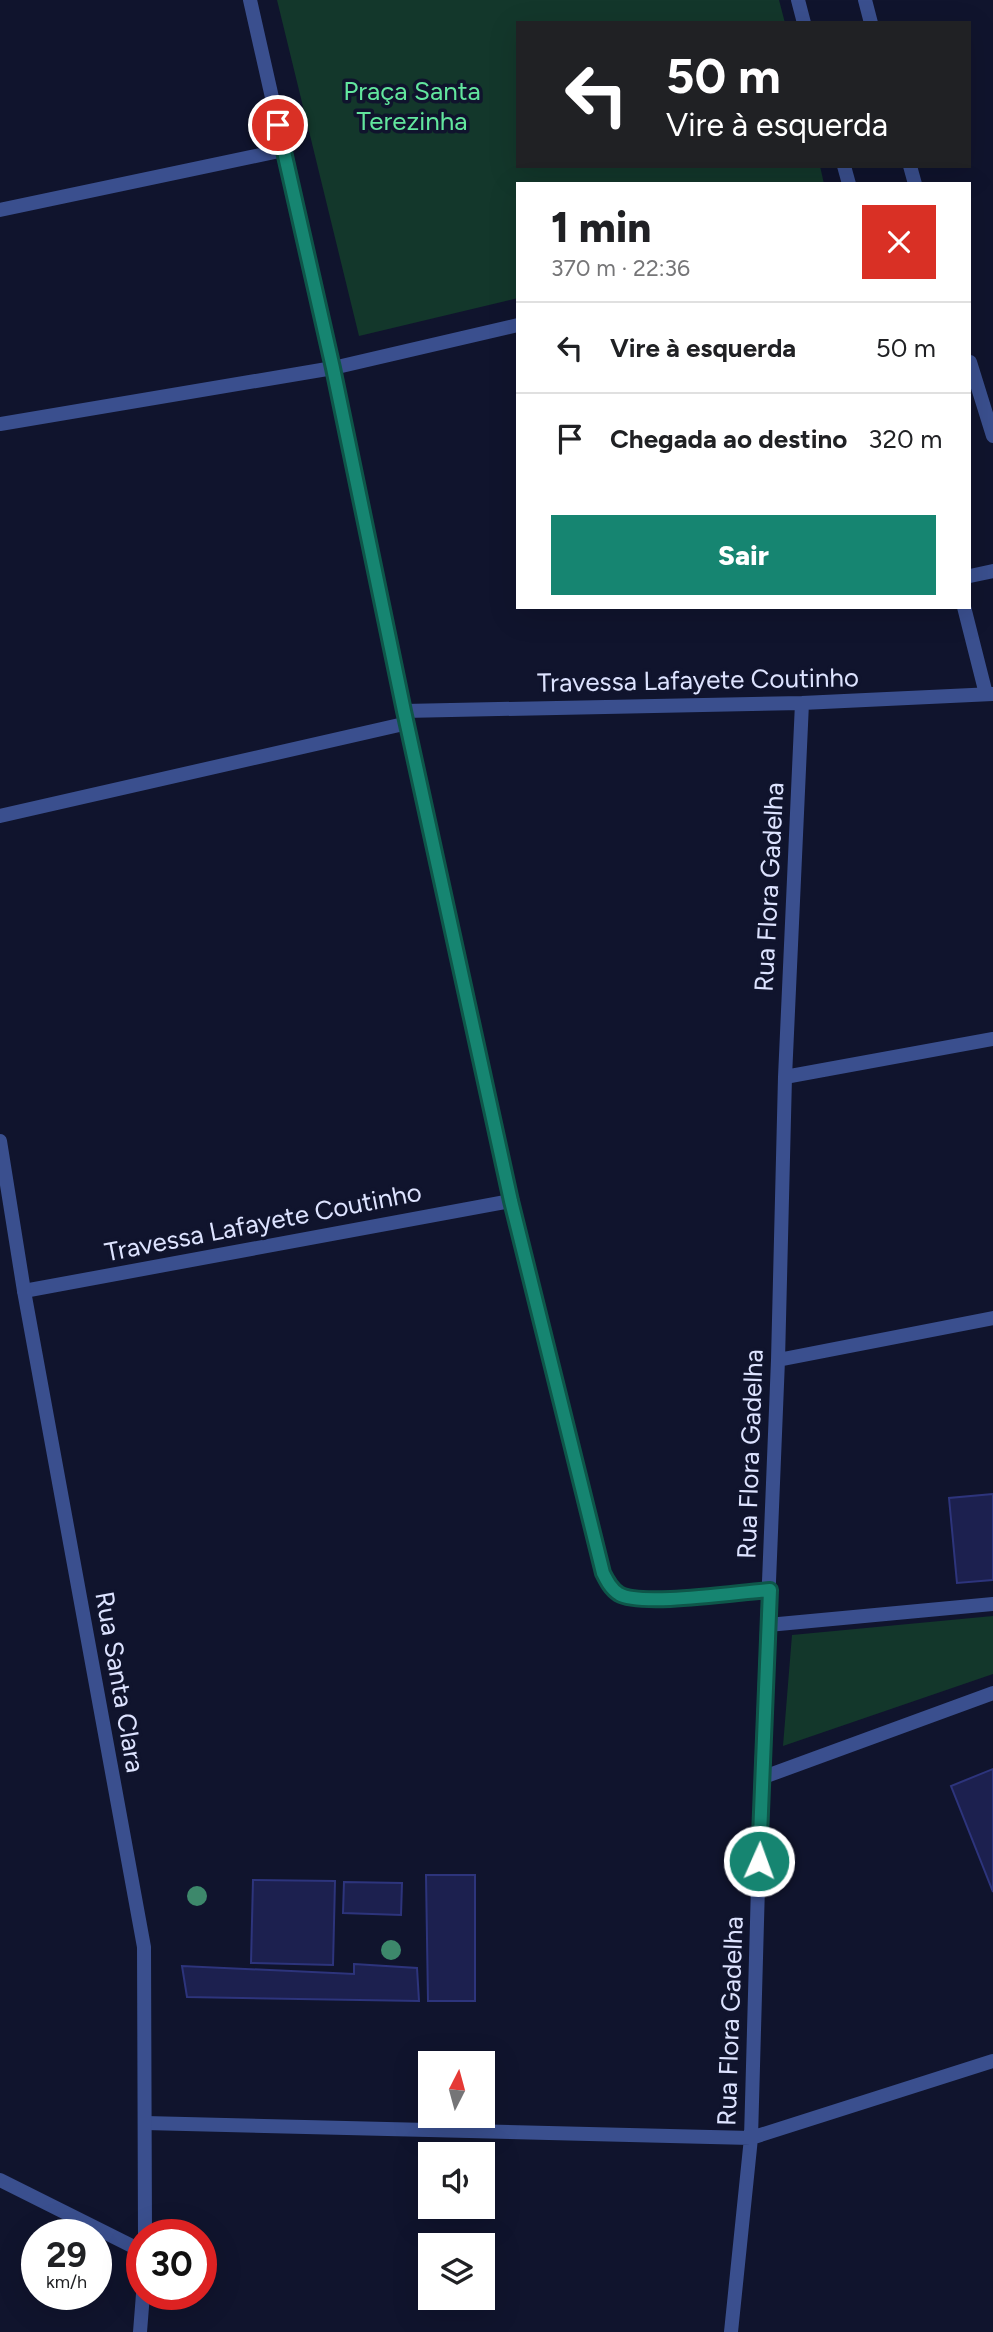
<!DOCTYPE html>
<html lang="pt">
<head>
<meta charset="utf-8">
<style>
	body { margin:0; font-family:Figtree,sans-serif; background:#f6f6f6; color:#202124; height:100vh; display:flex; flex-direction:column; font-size:26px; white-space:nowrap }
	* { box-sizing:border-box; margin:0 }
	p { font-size:23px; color:#757577 }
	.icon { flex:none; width:38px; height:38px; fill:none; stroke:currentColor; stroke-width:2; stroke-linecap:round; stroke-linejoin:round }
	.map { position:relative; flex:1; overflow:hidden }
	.sheet { position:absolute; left:516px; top:182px; width:455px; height:427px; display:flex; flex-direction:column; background:#fff; border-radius:0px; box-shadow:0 7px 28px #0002 }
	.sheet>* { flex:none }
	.guide { position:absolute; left:516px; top:21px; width:455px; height:147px; border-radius:0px; box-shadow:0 7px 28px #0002; background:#202124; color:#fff; overflow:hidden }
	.needle { width:46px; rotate:6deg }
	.fabs { position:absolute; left:418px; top:2051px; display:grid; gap:14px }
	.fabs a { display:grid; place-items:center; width:77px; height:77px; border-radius:0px; background:#fff; box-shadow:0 7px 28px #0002; font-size:35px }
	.speed { position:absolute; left:21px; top:2219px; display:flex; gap:14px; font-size:35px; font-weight:700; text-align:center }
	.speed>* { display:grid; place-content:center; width:91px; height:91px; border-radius:50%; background:#fff; box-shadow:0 7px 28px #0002; line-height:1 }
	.speed small { font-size:18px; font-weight:400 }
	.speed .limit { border:10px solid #d22; background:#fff; color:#111 }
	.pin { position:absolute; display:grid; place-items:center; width:60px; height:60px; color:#fff; margin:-30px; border:4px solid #fff; border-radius:50%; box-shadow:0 2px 7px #0007 }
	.me { position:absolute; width:77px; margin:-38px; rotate:2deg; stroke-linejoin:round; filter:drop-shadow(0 0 5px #0008) }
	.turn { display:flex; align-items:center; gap:24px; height:147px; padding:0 35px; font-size:32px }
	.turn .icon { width:91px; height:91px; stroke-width:2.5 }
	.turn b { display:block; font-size:49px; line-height:60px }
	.round { display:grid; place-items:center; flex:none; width:74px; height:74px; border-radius:0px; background:#f6f6f6 }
	.summary { display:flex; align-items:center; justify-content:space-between; height:119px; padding:0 35px }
	h1 { font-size:42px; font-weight:800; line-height:52px }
	.cta { display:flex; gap:14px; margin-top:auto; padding:14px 35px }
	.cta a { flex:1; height:80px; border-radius:0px; background:#168571; color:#fff; font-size:28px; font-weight:800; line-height:80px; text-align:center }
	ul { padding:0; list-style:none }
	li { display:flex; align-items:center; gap:21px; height:91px; padding:0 35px; border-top:2px solid #e0e0e0 }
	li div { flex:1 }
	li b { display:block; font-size:26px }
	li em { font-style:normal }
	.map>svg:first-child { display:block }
	.green { fill:#13372b }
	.building { fill:#1c204f; stroke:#2d347c; stroke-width:2 }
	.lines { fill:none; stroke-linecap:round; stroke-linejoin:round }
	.minor { stroke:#3a4f8e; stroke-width:14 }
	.tertiary { stroke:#3a4f8e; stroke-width:14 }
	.tree { fill:#3d886b }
	.route-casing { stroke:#0e5649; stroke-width:18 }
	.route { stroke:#168571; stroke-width:12 }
	.labels { text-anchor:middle; stroke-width:7; stroke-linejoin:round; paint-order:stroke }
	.park-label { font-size:26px; fill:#62e69e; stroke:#10142d }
	.street-label { font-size:26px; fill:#dde3ff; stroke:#10142d }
</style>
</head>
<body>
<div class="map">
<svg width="993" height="2332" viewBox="0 0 993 2332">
	<rect width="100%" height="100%" fill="#10142d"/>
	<path class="green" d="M277,0H779L785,23H518V166H820L824,184H518V298L359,336Z
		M993,1616V1674L783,1746L792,1635Z"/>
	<path class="building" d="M993,1494V1580L957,1583L949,1498Z
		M993,1769V1892L951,1786Z
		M426,1875H475V2001H428Z
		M253,1880L335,1881L333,1965L251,1963Z
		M344,1882L402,1883L401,1915L343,1913Z
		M354,1964L417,1968L419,2001L187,1997L182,1966L354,1974Z"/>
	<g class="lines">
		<path class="minor" d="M250,0L333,368L404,711L511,1201L603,1573C607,1581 611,1589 619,1594C641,1607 740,1592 770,1590
			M798,0L804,23
			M865,0L871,23
			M844,166L849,184
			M910,166L915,184
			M0,210L284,150
			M970,362L993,436
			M0,424L333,368L518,325
			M970,576L993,571
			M964,607L986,694
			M404,711L802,703L993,694
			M0,816L408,723
			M785,1077L993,1039
			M24,1291L511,1201
			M778,1360L993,1318
			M768,1625L993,1604
			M761,1778L993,1693
			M145,2123L751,2138L993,2061
			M0,2180L142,2251
			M731,2332L751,2138L761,1778L778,1360L785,1077L802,703"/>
		<path class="tertiary" d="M0,1141L24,1291L144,1947L145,2235
			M140,2332L143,2294"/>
	</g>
	<g class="tree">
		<circle cx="197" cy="1896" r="10"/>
		<circle cx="391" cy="1950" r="10"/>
	</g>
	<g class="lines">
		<defs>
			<path id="route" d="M278,125L333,368L404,711L511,1201L603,1573C607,1581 611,1589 619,1594C641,1607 739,1592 770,1590L759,1861"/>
		</defs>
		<use href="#route" class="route-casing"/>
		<use href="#route" class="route"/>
	</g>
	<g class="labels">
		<g class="park-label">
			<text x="412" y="100">Praça Santa<tspan x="412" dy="30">Terezinha</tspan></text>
		</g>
		<g class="street-label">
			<text transform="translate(698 680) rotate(-1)" y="9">Travessa Lafayete Coutinho</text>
			<text transform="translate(769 887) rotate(-87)" y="9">Rua Flora Gadelha</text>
			<text transform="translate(263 1222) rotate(-11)" y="9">Travessa Lafayete Coutinho</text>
			<text transform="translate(750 1454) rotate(-88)" y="9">Rua Flora Gadelha</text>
			<text transform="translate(120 1682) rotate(80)" y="9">Rua Santa Clara</text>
			<text transform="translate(730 2021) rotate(-88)" y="9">Rua Flora Gadelha</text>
		</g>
	</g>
</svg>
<div class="fabs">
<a><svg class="needle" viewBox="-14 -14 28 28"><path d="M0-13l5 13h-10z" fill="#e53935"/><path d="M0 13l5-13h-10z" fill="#757577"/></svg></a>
<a><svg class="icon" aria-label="sound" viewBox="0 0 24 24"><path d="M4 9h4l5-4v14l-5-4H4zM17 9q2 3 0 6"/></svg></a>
<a><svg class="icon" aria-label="layers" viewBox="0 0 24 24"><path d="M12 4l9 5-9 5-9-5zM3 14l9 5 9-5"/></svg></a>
</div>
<div class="speed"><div>29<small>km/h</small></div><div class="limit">30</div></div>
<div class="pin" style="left:278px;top:125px;background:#d93025"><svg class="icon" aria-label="arrive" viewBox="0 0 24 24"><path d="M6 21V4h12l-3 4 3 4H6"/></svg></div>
<svg class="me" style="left:759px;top:1861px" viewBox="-20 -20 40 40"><circle r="17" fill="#168571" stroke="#fff" stroke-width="3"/><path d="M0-11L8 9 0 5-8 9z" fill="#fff"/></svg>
<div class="guide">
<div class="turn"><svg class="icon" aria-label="left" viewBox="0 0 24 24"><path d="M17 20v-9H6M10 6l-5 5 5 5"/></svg><div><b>50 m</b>Vire à esquerda</div></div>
</div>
<section class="sheet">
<div class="summary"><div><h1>1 min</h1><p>370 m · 22:36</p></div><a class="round" style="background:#d93025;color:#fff"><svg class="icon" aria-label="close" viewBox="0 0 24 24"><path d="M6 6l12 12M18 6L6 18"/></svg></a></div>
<ul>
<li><svg class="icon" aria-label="left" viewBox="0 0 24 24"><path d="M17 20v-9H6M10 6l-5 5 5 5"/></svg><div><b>Vire à esquerda</b></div><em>50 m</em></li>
<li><svg class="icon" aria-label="arrive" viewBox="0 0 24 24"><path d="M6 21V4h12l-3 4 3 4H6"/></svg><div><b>Chegada ao destino</b></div><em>320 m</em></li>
</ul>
<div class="cta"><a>Sair</a></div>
</section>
</div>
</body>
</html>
